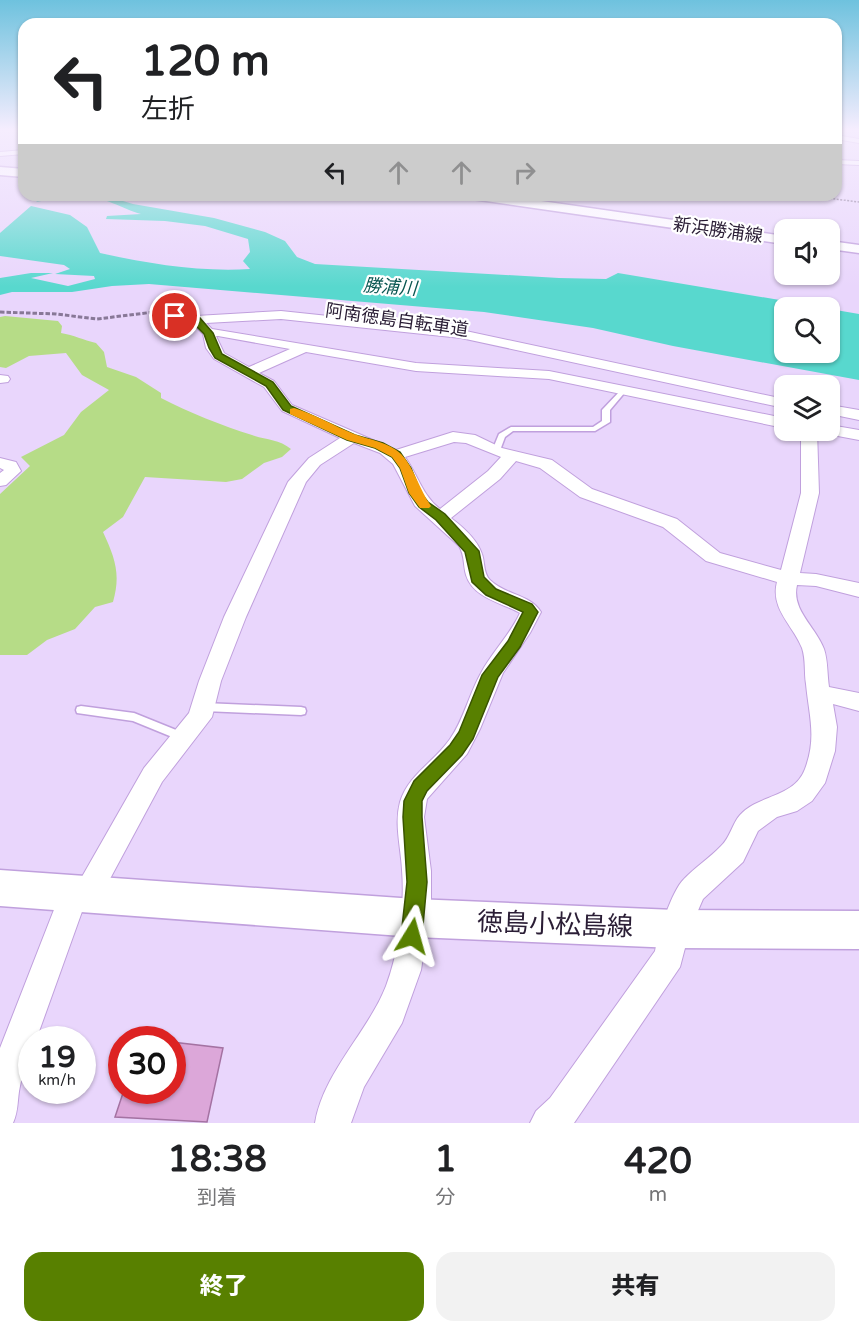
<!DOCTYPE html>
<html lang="ja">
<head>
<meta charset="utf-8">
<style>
	body { margin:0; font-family:"Varela Round","Noto Sans JP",sans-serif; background:#f2f2f2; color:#202124; height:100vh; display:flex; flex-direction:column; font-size:22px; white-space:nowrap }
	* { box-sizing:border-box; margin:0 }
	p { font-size:20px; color:#757577 }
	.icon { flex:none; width:33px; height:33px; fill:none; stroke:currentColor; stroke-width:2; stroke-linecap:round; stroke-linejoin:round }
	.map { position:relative; height:1123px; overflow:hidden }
	.sheet { display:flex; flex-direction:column; background:#fff; flex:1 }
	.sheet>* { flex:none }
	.guide { position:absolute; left:18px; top:18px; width:824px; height:183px; border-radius:18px; box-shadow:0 2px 4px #0004; background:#fff; color:#202124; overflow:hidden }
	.fabs { position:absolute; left:774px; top:219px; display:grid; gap:12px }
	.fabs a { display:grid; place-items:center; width:66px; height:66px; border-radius:12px; background:#fff; box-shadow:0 2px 4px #0004; font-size:30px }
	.speed { position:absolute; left:18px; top:1026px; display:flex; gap:12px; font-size:30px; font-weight:700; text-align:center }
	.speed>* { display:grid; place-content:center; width:78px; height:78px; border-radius:50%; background:#fff; box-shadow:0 2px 4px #0004; line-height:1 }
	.speed small { font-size:15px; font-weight:400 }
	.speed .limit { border:9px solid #d22; background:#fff; color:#111 }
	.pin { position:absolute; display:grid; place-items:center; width:51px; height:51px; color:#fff; margin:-26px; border:3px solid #fff; border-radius:50%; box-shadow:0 2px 6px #0007 }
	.me { position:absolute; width:66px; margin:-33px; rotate:8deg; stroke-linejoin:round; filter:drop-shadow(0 0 4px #0008) }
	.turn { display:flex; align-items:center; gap:21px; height:126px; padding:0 24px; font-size:27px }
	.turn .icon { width:78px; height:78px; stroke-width:2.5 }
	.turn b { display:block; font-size:42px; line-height:51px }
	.lanes { display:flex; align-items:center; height:57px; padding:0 24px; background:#0003; justify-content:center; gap:30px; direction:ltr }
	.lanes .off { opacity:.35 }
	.eta { display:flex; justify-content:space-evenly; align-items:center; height:102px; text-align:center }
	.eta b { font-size:36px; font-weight:800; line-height:42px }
	.action { display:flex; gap:12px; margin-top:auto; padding:12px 24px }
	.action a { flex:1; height:69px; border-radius:18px; background:#588000; color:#fff; font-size:24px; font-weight:800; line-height:69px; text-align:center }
	.action a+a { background:#f2f2f2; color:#202124 }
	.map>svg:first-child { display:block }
	.green { fill:#b6dc87 }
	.water { fill:#58d8ce }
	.building { fill:#dca7d9; stroke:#a472a2; stroke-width:1.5 }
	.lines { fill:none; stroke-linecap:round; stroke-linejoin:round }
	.lane-casing { stroke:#c0a0dd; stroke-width:3 }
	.street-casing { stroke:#c0a0dd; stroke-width:2 }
	.secondary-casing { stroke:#c0a0dd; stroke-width:3 }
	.path-far1 { stroke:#887897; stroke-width:1.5; stroke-dasharray:2 1.5; stroke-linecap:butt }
	.path { stroke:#887897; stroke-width:3; stroke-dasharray:4.5 2; stroke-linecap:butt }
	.lane { fill:#fff; fill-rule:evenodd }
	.street { fill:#fff; fill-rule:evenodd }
	.secondary { fill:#fff; fill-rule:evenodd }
	.route { fill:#588000; stroke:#395300; stroke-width:1.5 }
	.slow { fill:#f59e0b }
	.labels { text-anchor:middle; stroke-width:4.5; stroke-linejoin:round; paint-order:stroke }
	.far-street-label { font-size:18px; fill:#2a1d35; stroke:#fff }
	.far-water-label { font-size:18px; font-style:italic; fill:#085651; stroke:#fff }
	.near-street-label { font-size:26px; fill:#2a1d35; stroke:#fff }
</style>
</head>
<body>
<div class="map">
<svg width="859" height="1123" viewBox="0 0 859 1123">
	<rect width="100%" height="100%" fill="#e9d6fc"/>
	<path class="green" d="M5,316L58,321L62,326L61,333C74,335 83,340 96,343L104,352L107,367L136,377L161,393V398C188,412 223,426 252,435C266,440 279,439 291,449L282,457L264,463L242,479L226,482L145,477L123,517L103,532C115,558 121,574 113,602L95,607L75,629L47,640L27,655H0V494L30,466L21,457L64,435L81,412L109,390L82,375L66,353L29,356L6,368L0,367V317Z"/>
	<path class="water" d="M46,195H103L133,204L214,218L265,232L285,241L297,257L315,264L559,278L606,279L618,273L821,307L784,308V352H830V309L859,314V380L673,346L593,328L484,312L149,284L112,286L72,292H12L0,295V278L31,273H53L31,278L68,286L95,279L94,276L55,274L70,269L64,265L0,256V233L31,206L70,215L87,227L100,253C150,264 199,272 250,269L243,261L250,252L248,239L205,226L165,221L106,219L107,216L141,214C122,209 104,196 83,196C68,195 51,200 36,202Z"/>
	<path class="building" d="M172,1042L223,1048L207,1122L115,1117L124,1090H172Z"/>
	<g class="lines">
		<defs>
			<path id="lane" d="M623,389L626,391L610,410V422L595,431H513L505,437L499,453H496L492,451L499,434L511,427H593L602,421V410L621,390Z
				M204,703L301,707L305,708L306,711L305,714L301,715L204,711L200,710L199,707L200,704Z
				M81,706L134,713L186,734L188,737L186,740L182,741L133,721L77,713L76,710L77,707Z"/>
			<path id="street" d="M836,135L859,139V143L836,139Z
				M24,150V154L0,156V152Z
				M836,160L859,161V165L836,164Z
				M168,307L179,313L196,316L281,311L461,330L784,399V408L461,338L281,319L206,323L212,329L416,363L549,371L784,418V428L549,379L416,371L306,352L259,373L274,381L292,405L396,450L453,432L475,435L502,448L552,460L592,489L677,519L720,553L781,570L801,493V430H817L819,493L800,573L816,574L859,583V597L816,586L797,585C791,610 816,627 824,649C828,661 827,674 829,687L859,693V711L833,704L837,727L835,751L825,783L812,801L797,811L777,817L758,831L743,862L703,899L690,929L680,967L574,1123H530L536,1111L550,1098L655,951C659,933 671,892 684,879C695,867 710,858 721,846C730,838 732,824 740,815C759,794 794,798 805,769C817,737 809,716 806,684C804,672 806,660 802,648C793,625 770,609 777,582L706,561L663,527L580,497L540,468L516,461L500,479L451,518C463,527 477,539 482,554C485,562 483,573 490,580C505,595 530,594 541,612L530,633L503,673L480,729L467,754L427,799L424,817L431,871V903L421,970L402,1023L364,1087L351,1123H315C323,1073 368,1032 386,986C399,951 405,907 402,870C401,848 394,824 400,802C408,775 434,762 450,739C464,719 469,694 481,673C492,652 510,635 520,613C502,603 473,598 466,575C463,565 465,556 459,546L415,506L393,464L380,453L354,443L320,465L306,482L246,617L221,681L212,717L162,782L97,903L84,906L36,1040H32C32,1057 23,1069 20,1086C17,1099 19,1110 13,1123H0V1048L64,884L74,880L79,882L144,768L189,713L199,681L224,617L288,482L309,458L340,438L282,411L264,387L214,359L206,348L203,334L192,323L171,319L162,311ZM216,336H218L290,349L249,367L224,353ZM454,442L466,443L501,457L488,471L440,509C422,495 418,475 405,457Z
				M0,375L8,376L10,379L8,382L0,383Z
				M830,405L859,410V420L830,414Z
				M830,425L859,430V440L822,433L820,430H830Z
				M0,458L16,462L21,471L6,485L0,486V473L4,470L0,468Z"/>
			<path id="secondary" d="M0,167L24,169V177L0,175Z
				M466,195H499L784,236V244L472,199Z
				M830,241L859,245V253L830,249Z
				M0,870L415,899L675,910L859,911V949L675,948L415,937L0,906Z"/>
		</defs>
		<use href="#lane" class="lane-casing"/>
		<use href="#street" class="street-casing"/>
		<use href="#secondary" class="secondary-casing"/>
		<path class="path-far1" d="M802,195L859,202"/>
		<path class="path" d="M0,312L56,314L97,319L154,312"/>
		<use href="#lane" class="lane"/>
		<use href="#street" class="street"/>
		<use href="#secondary" class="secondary"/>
	</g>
	<linearGradient id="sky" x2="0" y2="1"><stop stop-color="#6ec2de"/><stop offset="0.45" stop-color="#f5edfe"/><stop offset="1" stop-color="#f5edfe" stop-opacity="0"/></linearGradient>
	<rect width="859" height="287" fill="url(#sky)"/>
	<path class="route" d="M172,314L200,318L213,333L222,354L273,382L291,406L355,435L383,443L400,452L411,468L421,493L428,502L445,514L479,551L484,577L496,589L532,604L538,612L520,647L498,677L473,739L462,755L427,791L422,801V817L427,882L422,936L419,943L412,946L404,943L401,936L407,882L403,817L404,801L414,781L450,745L459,732L482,675L508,641L523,612L486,595L472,582L465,552L436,520L419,507L409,493L400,468L392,457L375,448L347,440L283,410L266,386L215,358L209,348L204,334L192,322L172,318Z"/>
	<path class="slow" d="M294,408C314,414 334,426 354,434C369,440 389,442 401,454C414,467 419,489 431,506L429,508H420L409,493L400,468L392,457L375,448L347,440L290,414V409Z"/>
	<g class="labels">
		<g class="far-street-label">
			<text transform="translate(718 230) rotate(8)" y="6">新浜勝浦線</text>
			<text transform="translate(397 320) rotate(8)" y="6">阿南徳島自転車道</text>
		</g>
		<g class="far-water-label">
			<text transform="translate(390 287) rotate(4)" y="6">勝浦川</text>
		</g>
		<g class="near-street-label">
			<text transform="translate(555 924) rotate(2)" y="9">徳島小松島線</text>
		</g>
	</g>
</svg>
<div class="fabs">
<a><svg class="icon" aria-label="sound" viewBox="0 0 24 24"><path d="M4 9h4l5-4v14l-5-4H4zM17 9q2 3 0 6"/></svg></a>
<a><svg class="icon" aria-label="search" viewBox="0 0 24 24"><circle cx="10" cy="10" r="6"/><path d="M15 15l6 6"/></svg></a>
<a><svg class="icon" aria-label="layers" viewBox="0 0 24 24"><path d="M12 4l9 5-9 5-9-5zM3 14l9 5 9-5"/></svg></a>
</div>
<div class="speed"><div>19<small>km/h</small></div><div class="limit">30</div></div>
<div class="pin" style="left:175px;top:316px;background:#d93025"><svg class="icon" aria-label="arrive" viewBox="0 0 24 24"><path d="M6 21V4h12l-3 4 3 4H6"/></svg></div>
<svg class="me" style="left:412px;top:936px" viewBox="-20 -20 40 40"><path d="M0-17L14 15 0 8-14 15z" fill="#588000" stroke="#fff" stroke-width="4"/></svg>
<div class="guide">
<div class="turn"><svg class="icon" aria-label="left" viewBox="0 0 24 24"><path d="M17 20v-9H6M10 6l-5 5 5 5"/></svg><div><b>120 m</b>左折</div></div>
<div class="lanes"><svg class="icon" aria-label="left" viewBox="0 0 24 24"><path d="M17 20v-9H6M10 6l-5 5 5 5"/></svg><svg class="icon off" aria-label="ahead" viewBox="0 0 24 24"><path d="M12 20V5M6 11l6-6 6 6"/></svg><svg class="icon off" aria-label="ahead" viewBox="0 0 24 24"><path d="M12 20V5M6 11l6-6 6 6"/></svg><svg class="icon off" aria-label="right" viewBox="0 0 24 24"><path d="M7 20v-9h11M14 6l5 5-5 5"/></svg></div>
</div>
</div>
<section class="sheet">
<div class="eta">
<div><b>18:38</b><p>到着</p></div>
<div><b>1</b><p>分</p></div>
<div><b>420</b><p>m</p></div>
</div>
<div class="action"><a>終了</a><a>共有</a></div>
</section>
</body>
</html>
